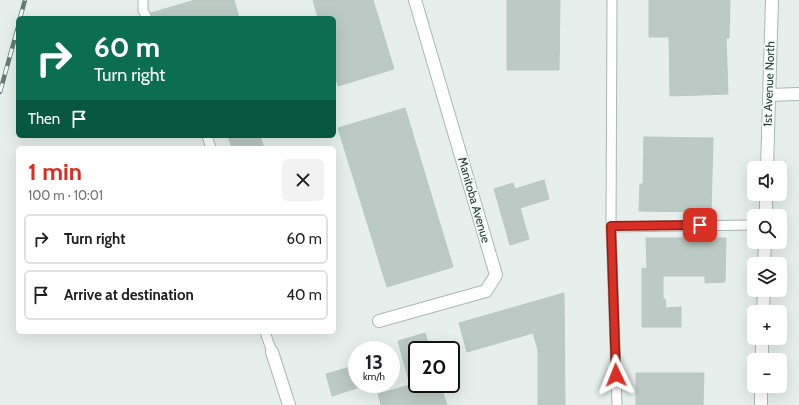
<!DOCTYPE html>
<html lang="en">
<head>
<meta charset="utf-8">
<style>
	body { margin:0; font-family:Cabin,sans-serif; background:#f2f2f2; color:#202124; height:100vh; display:flex; flex-direction:column; font-size:15px; white-space:nowrap }
	* { box-sizing:border-box; margin:0 }
	p { font-size:13px; color:#757577 }
	.icon { flex:none; width:22px; height:22px; fill:none; stroke:currentColor; stroke-width:2; stroke-linecap:round; stroke-linejoin:round }
	.map { position:relative; flex:1; overflow:hidden }
	.side { position:absolute; left:16px; top:146px; width:320px; height:188px; display:flex; flex-direction:column; background:#fff; border-radius:6px; box-shadow:0 4px 16px #0002 }
	.side>* { flex:none }
	.guide { position:absolute; left:16px; top:16px; width:320px; height:122px; border-radius:6px; box-shadow:0 4px 16px #0002; background:#0b6e4f; color:#fff; overflow:hidden }
	.controls { position:absolute; left:747px; top:161px; display:grid; gap:8px }
	.controls a { display:grid; place-items:center; width:40px; height:40px; border-radius:6px; background:#fff; box-shadow:0 4px 16px #0002; font-size:20px }
	.speed { position:absolute; left:348px; top:341px; display:flex; gap:8px; font-size:20px; font-weight:700; text-align:center }
	.speed>* { display:grid; place-content:center; width:52px; height:52px; border-radius:50%; background:#fff; box-shadow:0 4px 16px #0002; line-height:1 }
	.speed small { font-size:10px; font-weight:400 }
	.speed .limit { border:2px solid #111; border-radius:6px; background:#fff; color:#111 }
	.pin { position:absolute; display:grid; place-items:center; width:34px; height:34px; color:#fff; margin:-17px; border-radius:8px; box-shadow:0 2px 6px #0006 }
	.me { position:absolute; width:44px; margin:-22px; rotate:358deg; stroke-linejoin:round; filter:drop-shadow(0 0 3px #0008) }
	.turn { display:flex; align-items:center; gap:14px; height:84px; padding:0 12px; font-size:18px }
	.turn .icon { width:52px; height:52px; stroke-width:2.5 }
	.turn b { display:block; font-size:28px; line-height:34px }
	.then { display:flex; align-items:center; height:38px; padding:0 12px; background:#0003; gap:8px; font-size:15px }
	.round { display:grid; place-items:center; flex:none; width:42px; height:42px; border-radius:6px; background:#f2f2f2 }
	.summary { display:flex; align-items:center; justify-content:space-between; height:68px; padding:0 12px }
	h1 { font-size:24px; font-weight:800; line-height:30px; color:#d93025 }
	ul { padding:0; list-style:none }
	li { display:flex; align-items:center; gap:12px; height:50px; margin:0 8px 6px; padding:0 4px; border:2px solid #e0e0e0; border-radius:6px }
	li div { flex:1 }
	li b { display:block; font-size:15px }
	li em { font-style:normal }
	.map>svg:first-child { display:block }
	.building { fill:#bbcac4; stroke:#b8c9c2 }
	.lines { fill:none; stroke-linecap:round; stroke-linejoin:round }
	.lane-casing { stroke:#a8b8b2; stroke-width:11 }
	.street-casing { stroke:#a8b8b2; stroke-width:14 }
	.secondary-casing { stroke:#a4bbb3; stroke-width:14 }
	.lane { stroke:#fff; stroke-width:9 }
	.street { stroke:#fff; stroke-width:12 }
	.secondary { stroke:#fff; stroke-width:12 }
	.rail-casing { stroke:#5f7d75; stroke-width:4.5 }
	.rail { stroke:#f7fbf9; stroke-width:3; stroke-dasharray:9; stroke-linecap:butt }
	.route-casing { stroke:#8d1f18; stroke-width:10 }
	.route { stroke:#d93025; stroke-width:7 }
	.labels { text-anchor:middle; stroke-width:3.5; stroke-linejoin:round; paint-order:stroke }
	.street-label { font-size:12px; fill:#24423a; stroke:#f7fbf9 }
</style>
</head>
<body>
<div class="map">
<svg width="799" height="405" viewBox="0 0 799 405">
	<rect width="100%" height="100%" fill="#e6efeb"/>
	<path class="building" d="M195,0H234L239,18H153L151,13Z
		M313,0H373L394,69L338,86L334,71V18H318Z
		M507,0H560L559,70H507Z
		M649,0H730L729,38H726L728,94L670,96L669,37H649Z
		M405,108L453,267L387,287L338,128Z
		M228,136H260L264,148H232Z
		M644,137L713,138L711,212L639,211L640,184H643Z
		M544,180L549,199L520,208L529,239L510,245L494,189L513,183L515,189Z
		M646,238H726L725,282L705,283V276H663V299H665L666,308L681,307V327H642V268L647,269Z
		M564,293L565,405H538V350L533,333L467,352L459,323Z
		M425,333L430,350H417V384H440L447,405H381L378,394L410,385L398,341Z
		M357,365V388L332,396L326,374Z
		M636,373H704L703,405H636Z"/>
	<g class="lines">
		<defs>
			<path id="lane" d="M143,0V10L147,18
				M612,0L611,227L617,405
				M207,136L211,148
				M611,227L754,225
				M265,332L272,352"/>
			<path id="street" d="M769,95L799,94
				M379,321L486,291L496,275L415,0
				M272,352L289,405"/>
			<path id="secondary" d="M767,168L772,0
				M766,216V194
				M764,264L765,242
				M763,312L764,290
				M762,360V338
				M761,405V386"/>
		</defs>
		<use href="#lane" class="lane-casing"/>
		<use href="#street" class="street-casing"/>
		<use href="#secondary" class="secondary-casing"/>
		<use href="#lane" class="lane"/>
		<use href="#street" class="street"/>
		<use href="#secondary" class="secondary"/>
		<defs>
			<path id="rail" d="M20,18L25,0
				M0,92L18,27"/>
		</defs>
		<use href="#rail" class="rail-casing"/>
		<use href="#rail" class="rail"/>
	</g>
	<g class="lines">
		<defs>
			<path id="route" d="M616,375L611,226L700,225"/>
		</defs>
		<use href="#route" class="route-casing"/>
		<use href="#route" class="route"/>
	</g>
	<g class="labels">
		<g class="street-label">
			<text transform="translate(769 84) rotate(-88)" y="4">1st Avenue North</text>
			<text transform="translate(474 200) rotate(74)" y="4">Manitoba Avenue</text>
		</g>
	</g>
</svg>
<div class="controls">
<a><svg class="icon" aria-label="sound" viewBox="0 0 24 24"><path d="M4 9h4l5-4v14l-5-4H4zM17 9q2 3 0 6"/></svg></a>
<a><svg class="icon" aria-label="search" viewBox="0 0 24 24"><circle cx="10" cy="10" r="6"/><path d="M15 15l6 6"/></svg></a>
<a><svg class="icon" aria-label="layers" viewBox="0 0 24 24"><path d="M12 4l9 5-9 5-9-5zM3 14l9 5 9-5"/></svg></a>
<a>+</a>
<a>−</a>
</div>
<div class="speed"><div>13<small>km/h</small></div><div class="limit">20</div></div>
<div class="pin" style="left:700px;top:225px;background:#d93025"><svg class="icon" aria-label="arrive" viewBox="0 0 24 24"><path d="M6 21V4h12l-3 4 3 4H6"/></svg></div>
<svg class="me" style="left:616px;top:375px" viewBox="-20 -20 40 40"><path d="M0-17L14 15 0 8-14 15z" fill="#d93025" stroke="#fff" stroke-width="4"/></svg>
<div class="guide">
<div class="turn"><svg class="icon" aria-label="right" viewBox="0 0 24 24"><path d="M7 20v-9h11M14 6l5 5-5 5"/></svg><div><b>60 m</b>Turn right</div></div>
<div class="then">Then<svg class="icon" aria-label="arrive" viewBox="0 0 24 24"><path d="M6 21V4h12l-3 4 3 4H6"/></svg></div>
</div>
<section class="side">
<div class="summary"><div><h1>1 min</h1><p>100 m · 10:01</p></div><a class="round"><svg class="icon" aria-label="close" viewBox="0 0 24 24"><path d="M6 6l12 12M18 6L6 18"/></svg></a></div>
<ul>
<li><svg class="icon" aria-label="right" viewBox="0 0 24 24"><path d="M7 20v-9h11M14 6l5 5-5 5"/></svg><div><b>Turn right</b></div><em>60 m</em></li>
<li><svg class="icon" aria-label="arrive" viewBox="0 0 24 24"><path d="M6 21V4h12l-3 4 3 4H6"/></svg><div><b>Arrive at destination</b></div><em>40 m</em></li>
</ul>
</section>
</div>
</body>
</html>
